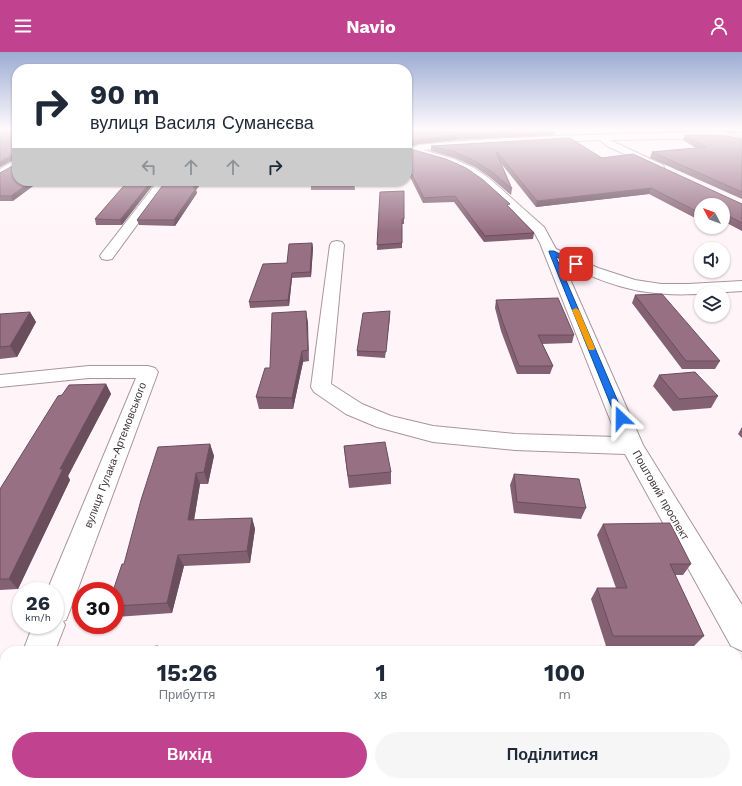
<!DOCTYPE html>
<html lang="uk">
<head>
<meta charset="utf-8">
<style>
	body { margin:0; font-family:"Work Sans",sans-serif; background:#f6f6f7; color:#1f2937; height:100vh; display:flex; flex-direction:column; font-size:15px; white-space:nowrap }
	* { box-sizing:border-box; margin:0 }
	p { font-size:13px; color:#747a83 }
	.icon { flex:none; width:22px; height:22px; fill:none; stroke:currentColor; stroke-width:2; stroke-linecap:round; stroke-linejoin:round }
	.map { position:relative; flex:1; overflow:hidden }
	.side { position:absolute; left:0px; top:594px; width:742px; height:140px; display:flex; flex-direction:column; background:#fff; border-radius:16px 16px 0 0; box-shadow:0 1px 3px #0004 }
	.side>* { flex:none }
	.banner { position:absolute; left:12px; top:12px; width:400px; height:122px; border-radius:16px; box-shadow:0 1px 3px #0004; background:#fff; color:#1f2937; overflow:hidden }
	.needle { width:26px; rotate:311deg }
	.fabs { position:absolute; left:694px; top:146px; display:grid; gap:8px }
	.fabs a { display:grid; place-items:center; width:36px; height:36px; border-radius:50%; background:#fff; box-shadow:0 1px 3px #0004; font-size:20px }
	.speed { position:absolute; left:12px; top:530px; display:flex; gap:8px; font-size:20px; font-weight:700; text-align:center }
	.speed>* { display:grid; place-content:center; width:52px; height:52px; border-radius:50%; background:#fff; box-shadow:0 1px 3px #0004; line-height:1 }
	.speed small { font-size:10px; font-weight:400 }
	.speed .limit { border:6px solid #d22; background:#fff; color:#111 }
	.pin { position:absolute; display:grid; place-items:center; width:34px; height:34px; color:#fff; margin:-17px; border-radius:8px; box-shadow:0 2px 6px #0006 }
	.me { position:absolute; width:44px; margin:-22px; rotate:337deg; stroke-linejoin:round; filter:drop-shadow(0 0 3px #0008) }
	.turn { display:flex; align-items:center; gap:14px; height:84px; padding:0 12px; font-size:18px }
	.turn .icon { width:52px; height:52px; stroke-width:2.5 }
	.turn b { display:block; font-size:28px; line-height:34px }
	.lanes { display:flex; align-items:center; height:38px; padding:0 12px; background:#0003; justify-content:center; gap:20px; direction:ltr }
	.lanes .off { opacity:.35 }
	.eta { display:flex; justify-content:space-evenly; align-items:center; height:68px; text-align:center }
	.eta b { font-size:24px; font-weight:700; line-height:28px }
	.action { display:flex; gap:8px; margin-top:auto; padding:8px 12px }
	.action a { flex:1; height:46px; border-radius:24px; background:#c1428f; color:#fff; font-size:16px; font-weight:700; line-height:46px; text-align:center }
	.action a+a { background:#f6f6f7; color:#1f2937 }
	header { display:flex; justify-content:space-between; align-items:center; height:52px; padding:0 12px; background:#c1428f; color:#fff; font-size:18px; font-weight:700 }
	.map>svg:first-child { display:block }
	.green { fill:#f6cee2 }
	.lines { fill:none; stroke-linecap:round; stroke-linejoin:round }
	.minor-casing { stroke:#aa949f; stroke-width:2 }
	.minor { fill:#fff; fill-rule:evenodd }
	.wall { fill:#836072 }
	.shaded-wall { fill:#6a4e5c }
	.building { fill:#987084; stroke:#6a4e5c }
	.route { fill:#1a73e8; stroke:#114b97 }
	.slow { fill:#f59e0b }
	.labels { text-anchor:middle; stroke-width:4; stroke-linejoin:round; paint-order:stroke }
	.street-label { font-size:11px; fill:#41383c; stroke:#fff }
</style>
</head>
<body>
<header><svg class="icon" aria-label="menu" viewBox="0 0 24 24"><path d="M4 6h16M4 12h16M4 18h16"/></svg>Navio<svg class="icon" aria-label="person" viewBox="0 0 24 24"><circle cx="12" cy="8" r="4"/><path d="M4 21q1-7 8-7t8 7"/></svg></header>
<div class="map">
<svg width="742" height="734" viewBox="0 0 742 734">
	<rect width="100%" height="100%" fill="#fff5f9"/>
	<path class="green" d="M619,77H742V89L633,84Z"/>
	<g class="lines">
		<defs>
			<path id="minor" d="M722,80L742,86V92L721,86L610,88L663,113L664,115L663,117L659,118L607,94L600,88L457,95L423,98L454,107L474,116L490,127L544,175L556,197L598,216L635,228L661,232H688L742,229V239C710,241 679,245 647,240C617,236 589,224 563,211L643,393L742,553V599L731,594L625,402L515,398L433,390L377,375L346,362L314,340L311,335L330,193L332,190L337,189L342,190L344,193L331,332L362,352L391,364L433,374L515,382L617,385L540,191L534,180L482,131L466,120L446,111L407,100V94L413,96L418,93C519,83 621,82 722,80Z
				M17,107V115L0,125V117Z
				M158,129H169L112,207L107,208L102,207L100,204L102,201Z
				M89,314H148L155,316L158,320L70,558L66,568L63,569L65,573L55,599H23L33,573H55V539H47L136,326H89L0,335V323Z
				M5,669V717L0,719V671Z"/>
		</defs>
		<use href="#minor" class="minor-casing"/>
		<use href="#minor" class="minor"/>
	</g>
	<path class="wall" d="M0,77H17V129L13,149H0V121L16,112V106L0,115Z
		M407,77H554L556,78L555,83L456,88L418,92L413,94L407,93Z
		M663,77H742V80L730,81L722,78L667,80Z
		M685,83L742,87V147L650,106L652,100L696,96L683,88Z
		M431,94L602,106L742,152V179L723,169V153L701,167H697L649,142L536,155L500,110L512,137L511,143L491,126L475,115L455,106L431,99Z
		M407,96L509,155L534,181L533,187L484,190L454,150L423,151L407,119Z
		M128,129L122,173H96L95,167Z
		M166,129H203L196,138L197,141L175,174L139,173L137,168Z
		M354,129L355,138H311V133Z
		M380,140L404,167V172H402V196L377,198Z
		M312,191L313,196L311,225L292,226L289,254L250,256L249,250L287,211Z
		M635,243L720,309L715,317H682L632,251Z
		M496,248L574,283L572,291L542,292L553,314L550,322H517L501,279L495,256Z
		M306,259L309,309L303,310L293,357H259L256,345L270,316Z
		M30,260L36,270L17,305L0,307V263Z
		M390,265L385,306L357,304V299Z
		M659,323L718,344L711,356L673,359L653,334Z
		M106,332L111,342L68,424L70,428L18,537L0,538V437L62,343Z
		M742,375V386L738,382Z
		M210,392L214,404L208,432H200L194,468L252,466L255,477L250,511L184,514L172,561L116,565L115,564V539L124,512Z
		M344,394L391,420V432L349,436L345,405Z
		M514,422L586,456L581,467L514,461L510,433Z
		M603,472L691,512L683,523H675L704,584L694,594H606L591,547L597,536H616L597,483Z
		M660,729H737L742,734H661Z"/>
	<path class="shaded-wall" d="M731,77H742V80L730,81Z
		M456,83V88L418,92L413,94V89L418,87Z
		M15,101L17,106L0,115V110Z
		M31,129H40L13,149L11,144Z
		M151,129H156L122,173L120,168Z
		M199,129H203L196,138L197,141L175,174L174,168L193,136Z
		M651,136L649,142L536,155L537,149Z
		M700,161H701V167H697Z
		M312,191L313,196L311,225L310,220Z
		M292,221V226L289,254L288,248Z
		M306,259L308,270L309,309L308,298Z
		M30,260L36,270L17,305L10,294Z
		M302,299L303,310L293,357L292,346Z
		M106,332L111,342L68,424L70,428L18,537L9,527L60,417Z
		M210,392L214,404L208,432L204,420Z
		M196,421L200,432L192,480L188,468Z
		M252,466L255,477L250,511L247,499Z
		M178,503L184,514L172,561L167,551Z
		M158,594L162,599H157Z
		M129,729H139L138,734H128Z"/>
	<path class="building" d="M0,77H17V129H31L11,144H0V121L16,112L15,101L0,110Z
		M407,77H554L556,78L456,83L418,87L413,89L408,88H407Z
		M685,83H723L742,87V140L652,100L706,95Z
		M570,86L602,106L633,102L742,152V171L723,161V153H701V161H700L651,136L537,149L497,100H496L512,137L492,120L475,109L455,100L431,94Z
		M407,96L446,107L466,116L482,127L510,152L507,153L534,181L485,184L455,144L424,146L407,113Z
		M128,129H151L120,168L95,167Z
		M166,129H199L193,136H196L174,168H137Z
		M312,129H354V133H311Z
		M404,139V167H402V191L377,193L380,140Z
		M312,191L310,220L292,221L288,248L249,250L263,212L287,211L289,192Z
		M662,242L720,309H686L635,243Z
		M558,246L574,283H538L553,314H519L503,271L496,248Z
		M306,259L308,298L302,299L292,346L256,345L265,316H270L272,261Z
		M390,259L386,300L357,299L363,261Z
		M30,260L10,294L0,295V262Z
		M695,320L718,344L679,347L659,323Z
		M106,332L60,417H63L9,527H0V437L58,344L62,343L69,333Z
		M385,390L391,420L348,424L344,394Z
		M210,392L204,420L196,421L188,468L252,466L247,499L178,503L167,551L115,554V539H113L122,512H124L141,448L158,395Z
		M514,422L579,427L586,456L517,450Z
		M670,471L691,512H670L704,584H613L597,536H627L603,472Z
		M158,594L157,599H115Z
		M737,703H739L742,714V734H673L672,729H737Z
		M65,729H129L128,734H53L54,731Z"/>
	<linearGradient id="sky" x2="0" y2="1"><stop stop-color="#9dacd4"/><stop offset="0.43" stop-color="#fffafc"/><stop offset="1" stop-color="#fffafc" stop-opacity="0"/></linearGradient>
	<rect width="742" height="180" fill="url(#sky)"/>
	<path class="route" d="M549,199H554L579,212L574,213L556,205L625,366L624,368H617L616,366L549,200Z"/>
	<path class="slow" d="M576,256L579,258L595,296L594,298H589L588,296L572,258Z"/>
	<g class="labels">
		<g class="street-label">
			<text transform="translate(115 403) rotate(-69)" y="4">вулиця Гулака-Артемовського</text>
			<text transform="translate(661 443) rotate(60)" y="4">Поштовий проспект</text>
		</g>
	</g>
</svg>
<div class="fabs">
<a><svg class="needle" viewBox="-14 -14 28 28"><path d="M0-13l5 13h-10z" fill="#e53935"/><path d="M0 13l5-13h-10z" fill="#747a83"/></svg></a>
<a><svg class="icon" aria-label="sound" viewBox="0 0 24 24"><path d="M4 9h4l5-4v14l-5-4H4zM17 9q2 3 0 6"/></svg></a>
<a><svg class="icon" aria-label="layers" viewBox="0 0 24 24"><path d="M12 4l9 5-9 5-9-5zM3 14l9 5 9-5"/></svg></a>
</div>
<div class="speed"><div>26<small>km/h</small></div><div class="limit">30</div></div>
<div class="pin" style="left:576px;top:212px;background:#d93025"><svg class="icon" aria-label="arrive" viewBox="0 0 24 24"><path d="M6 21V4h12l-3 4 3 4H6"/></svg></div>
<svg class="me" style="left:621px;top:366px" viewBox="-20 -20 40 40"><path d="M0-17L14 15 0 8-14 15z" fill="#1a73e8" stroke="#fff" stroke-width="4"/></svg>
<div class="banner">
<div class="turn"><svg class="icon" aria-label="right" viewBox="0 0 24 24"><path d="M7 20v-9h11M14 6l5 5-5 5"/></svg><div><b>90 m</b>вулиця Василя Суманєєва</div></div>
<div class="lanes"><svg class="icon off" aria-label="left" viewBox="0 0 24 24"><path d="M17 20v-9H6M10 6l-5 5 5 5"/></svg><svg class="icon off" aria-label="ahead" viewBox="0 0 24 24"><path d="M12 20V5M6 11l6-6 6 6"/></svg><svg class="icon off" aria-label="ahead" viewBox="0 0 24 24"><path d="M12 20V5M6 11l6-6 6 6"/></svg><svg class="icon" aria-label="right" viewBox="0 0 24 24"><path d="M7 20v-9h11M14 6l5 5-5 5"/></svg></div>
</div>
<section class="side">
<div class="eta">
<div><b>15:26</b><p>Прибуття</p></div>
<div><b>1</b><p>хв</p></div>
<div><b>100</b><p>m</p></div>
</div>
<div class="action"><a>Вихід</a><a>Поділитися</a></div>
</section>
</div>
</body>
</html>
